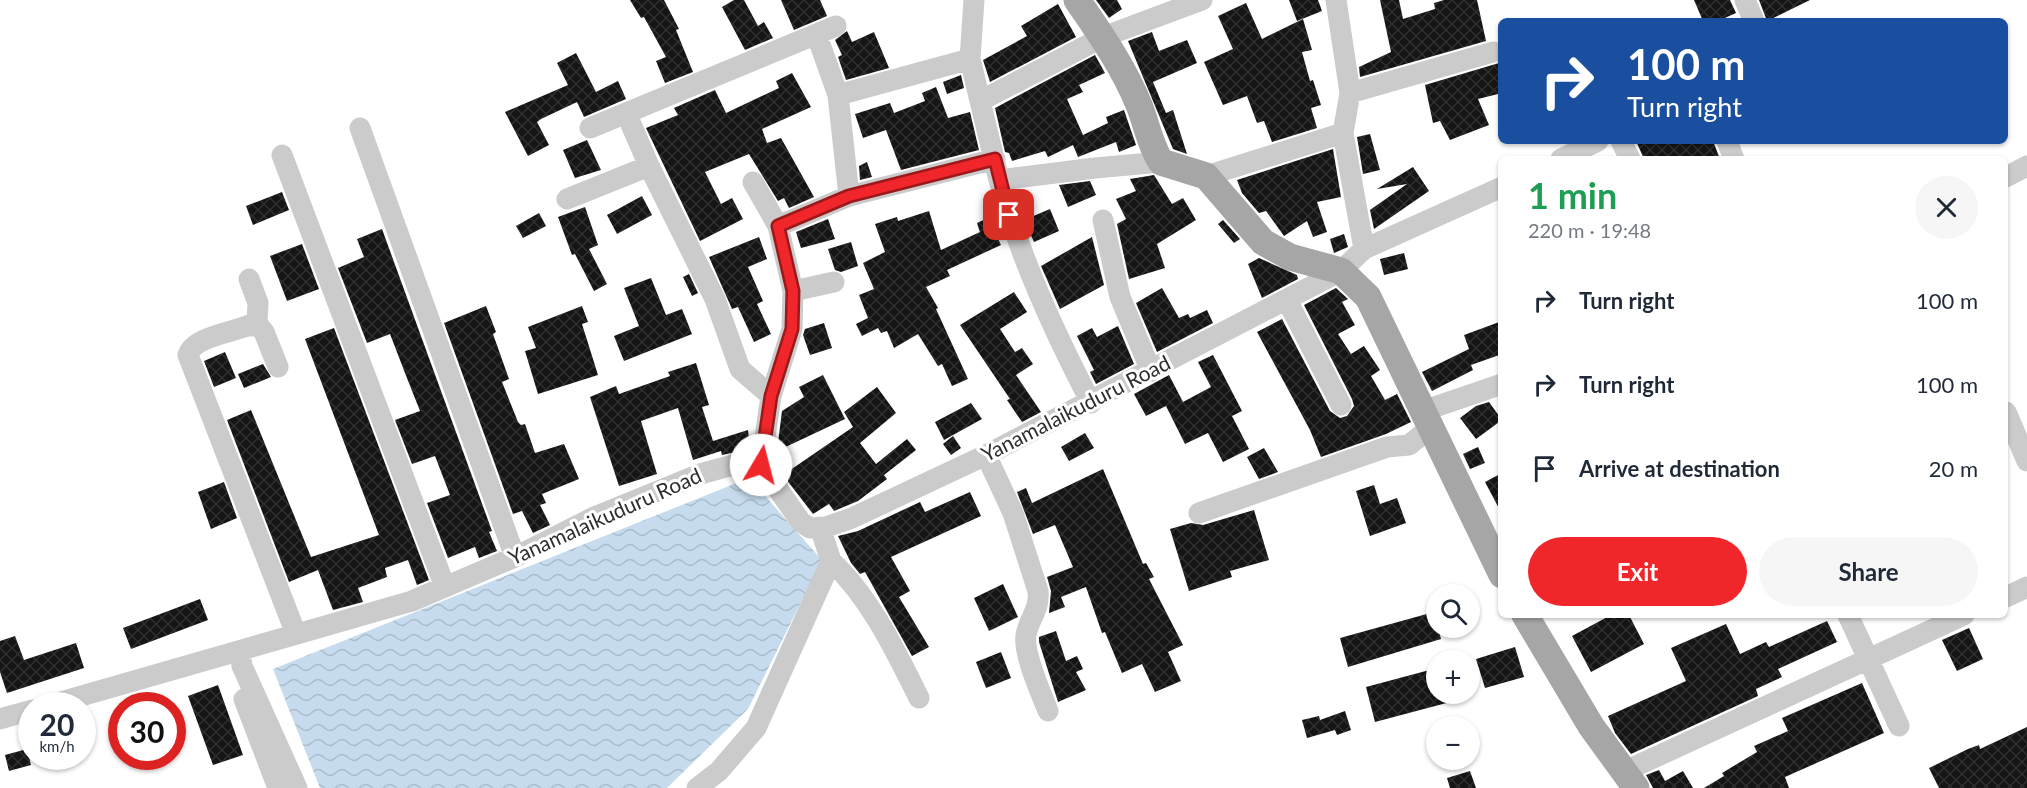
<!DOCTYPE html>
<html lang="en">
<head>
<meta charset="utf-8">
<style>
	body { margin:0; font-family:Lato,sans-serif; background:#f6f6f7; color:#1f2937; height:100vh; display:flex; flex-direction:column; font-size:22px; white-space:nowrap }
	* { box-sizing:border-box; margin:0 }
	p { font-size:20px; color:#747a83 }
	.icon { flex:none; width:33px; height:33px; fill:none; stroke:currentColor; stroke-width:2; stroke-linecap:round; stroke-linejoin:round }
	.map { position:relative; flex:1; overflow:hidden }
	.drawer { position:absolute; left:1498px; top:156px; width:510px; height:462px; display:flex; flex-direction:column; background:#fff; border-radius:9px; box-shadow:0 2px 4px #0004 }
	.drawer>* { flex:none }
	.banner { position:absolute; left:1498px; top:18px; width:510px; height:126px; border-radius:9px; box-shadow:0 2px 4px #0004; background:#1a4fa0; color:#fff; overflow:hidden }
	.buttons { position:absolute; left:1426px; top:584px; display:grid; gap:12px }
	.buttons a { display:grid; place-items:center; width:54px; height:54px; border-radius:50%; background:#fff; box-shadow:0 2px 4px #0004; font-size:30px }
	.speed { position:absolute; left:18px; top:692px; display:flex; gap:12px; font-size:30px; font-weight:700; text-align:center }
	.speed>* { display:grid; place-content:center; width:78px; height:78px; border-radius:50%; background:#fff; box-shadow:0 2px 4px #0004; line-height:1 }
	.speed small { font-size:15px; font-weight:400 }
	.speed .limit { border:9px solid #d22; background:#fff; color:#111 }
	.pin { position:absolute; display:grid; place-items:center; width:51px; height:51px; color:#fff; margin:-26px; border-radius:12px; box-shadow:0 3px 9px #0006 }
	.me { position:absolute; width:66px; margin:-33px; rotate:8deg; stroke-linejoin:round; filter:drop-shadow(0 0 4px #0008) }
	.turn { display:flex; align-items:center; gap:21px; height:126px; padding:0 30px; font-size:27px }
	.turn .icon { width:78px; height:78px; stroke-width:2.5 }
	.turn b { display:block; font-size:42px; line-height:51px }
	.round { display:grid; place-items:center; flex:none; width:63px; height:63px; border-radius:32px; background:#f6f6f7 }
	.head { display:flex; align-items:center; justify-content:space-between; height:102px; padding:0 30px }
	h1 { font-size:36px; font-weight:700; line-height:45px; color:#1e9e55 }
	.primary-button { display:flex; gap:12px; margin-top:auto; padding:12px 30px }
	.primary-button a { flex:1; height:69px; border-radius:36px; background:#f0262a; color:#fff; font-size:24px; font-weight:700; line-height:69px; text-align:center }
	.primary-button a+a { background:#f6f6f7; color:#1f2937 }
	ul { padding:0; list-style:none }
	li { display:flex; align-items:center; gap:18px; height:84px; padding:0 30px }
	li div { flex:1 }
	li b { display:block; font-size:22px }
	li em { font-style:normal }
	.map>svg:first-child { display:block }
	.water { fill:url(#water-waves) }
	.building { fill:url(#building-cross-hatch) }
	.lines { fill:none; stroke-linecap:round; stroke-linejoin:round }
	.minor { stroke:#cbcbcb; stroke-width:21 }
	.major { stroke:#a6a6a6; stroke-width:27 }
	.route-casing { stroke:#9c191b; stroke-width:15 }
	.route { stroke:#f0262a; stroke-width:10 }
	.labels { text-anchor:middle; stroke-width:6; stroke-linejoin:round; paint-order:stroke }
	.street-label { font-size:21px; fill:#2e2e2e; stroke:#fff }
</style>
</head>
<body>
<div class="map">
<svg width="2027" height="788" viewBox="0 0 2027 788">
	<defs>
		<pattern id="water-waves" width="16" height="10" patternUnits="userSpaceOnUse" patternTransform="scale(1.5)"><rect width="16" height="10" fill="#c6dcee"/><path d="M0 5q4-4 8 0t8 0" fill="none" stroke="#aabdcc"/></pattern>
		<pattern id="building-cross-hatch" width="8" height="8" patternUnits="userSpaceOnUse" patternTransform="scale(1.5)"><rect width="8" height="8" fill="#151515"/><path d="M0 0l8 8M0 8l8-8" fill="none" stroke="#2f2f2f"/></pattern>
	</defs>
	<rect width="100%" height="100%" fill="#fff"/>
	<path class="water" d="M749,478L822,560L748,709L667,788H320L273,669Z"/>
	<path class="building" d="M630,0H664L679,29L676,30L693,72L665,83L656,61L666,57L644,17L641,18Z
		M734,0H744L758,26L764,22L773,38L745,50L722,7Z
		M781,0H820L827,16L794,30Z
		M1096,0H1117L1122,9L1109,18Z
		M1289,0H1318L1322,11L1297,21Z
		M1380,0H1399L1403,19L1435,9L1434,3L1444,0H1477L1486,41L1360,77L1359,67L1391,52Z
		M1694,0H1730L1736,13L1718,21H1703Z
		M1759,0H1810L1767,21Z
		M1246,3L1262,39L1303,19L1312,50L1302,52L1310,81L1313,80L1321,105L1311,108L1317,128L1272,142L1264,121L1257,123L1247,96L1223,105L1204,62L1233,49L1218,16Z
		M1058,4L1076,37L990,82L983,60L1027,36L1021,26Z
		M847,31L852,42L874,32L889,68L846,80L838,57L842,55L835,40Z
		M1152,32L1159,51L1187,40L1197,63L1153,82L1166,113L1173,110L1187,154L1173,149L1128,41Z
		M576,53L596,92L618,81L626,99L584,117L577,102L541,119L537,122L549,145L528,156L505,112L568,85L557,63Z
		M1095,55L1105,73L1079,85L1083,92L1067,99L1083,135L1108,123L1106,117L1124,110L1136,145L1119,152L1116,142L1078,157L1073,145L1048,157L1045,151L1012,161L1009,153L1005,152L995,108Z
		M1499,63L1502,93L1478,99L1489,125L1450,140L1440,121L1433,123L1425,85Z
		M792,73L811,107L762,129L767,143L781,138L814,197L789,208L784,198L778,201L749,154L705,172L721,204L732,198L743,219L700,241L646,128L678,115L674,108L715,90L726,113L779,88L776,81Z
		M961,75L964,88L947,94L943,82Z
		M936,87L948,118L970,112L979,150L901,170L886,130L863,138L855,114L890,103L894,113L925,101L922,93Z
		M1370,134L1380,170L1363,174L1357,137Z
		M587,140L601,170L575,178L563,150Z
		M1636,141H1713L1720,159H1644Z
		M1333,149L1341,197L1317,202L1327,232L1313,237L1307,221L1284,236L1266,211L1259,213L1242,193L1237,180Z
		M867,162L872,177L860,180L859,166Z
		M1413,167L1429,191L1374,229L1370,210L1407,184L1377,189Z
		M1154,175L1172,204L1183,198L1196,220L1157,244L1165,268L1129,279L1117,224L1126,219L1116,199L1136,191L1130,179Z
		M1090,181L1096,195L1068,207L1059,185Z
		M282,192L289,210L253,225L246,206Z
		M642,196L652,215L617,234L607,215Z
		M585,207L598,245L589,249L607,284L594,291L575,254L572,255L558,217Z
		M1050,209L1059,231L1034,242L1024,220Z
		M929,211L941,250L980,232L977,223L988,218L1001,245L947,270L950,276L926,287L938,308L936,309L968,379L952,386L942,364L938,366L918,334L894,348L887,331L881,333L878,328L862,336L856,324L868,318L859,295L874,289L863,263L885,252L875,224L897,217L898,221Z
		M539,213L546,226L523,238L516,226Z
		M828,219L835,239L801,248L796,232Z
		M1223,220L1240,239L1234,243L1218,224Z
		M382,229L492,531L489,532L497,551L479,558L475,547L448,558L427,503L450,495L435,456L412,464L395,420L420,411L405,373L390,334L367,343L338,268L364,257L357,239Z
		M1344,234L1348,247L1334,253L1330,239Z
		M759,237L767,259L748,267L763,301L757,304L771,334L754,342L738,307L732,309L709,257Z
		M1092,237L1104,285L1060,309L1041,266Z
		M851,242L858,266L841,272L835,270L828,249Z
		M302,244L319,289L287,301L270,256Z
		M1404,253L1408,269L1384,275L1380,259Z
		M1259,258L1297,275L1298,279L1262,298L1248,264Z
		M689,274L698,293L692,296L683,277Z
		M651,278L666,315L682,309L692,334L624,361L614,336L639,326L624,288Z
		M1162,288L1179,318L1188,314L1190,318L1207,310L1213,323L1157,352L1136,303Z
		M1336,288L1348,299L1342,302L1355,325L1338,334L1351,354L1364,346L1380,370L1371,376L1385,400L1397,394L1411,422L1386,434L1321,457L1310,430L1257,332L1282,319L1330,411L1340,418L1347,416L1354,406L1352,399L1304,305Z
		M1014,292L1027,312L1000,329L1015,352L1022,348L1033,364L1016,375L1041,412L1022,422L1007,400L1010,399L960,325Z
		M486,306L496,332L493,334L509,379L502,382L518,422L521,425L525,424L535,453L564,444L579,479L542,494L546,503L540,505L550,525L533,533L522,511L513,514L444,323Z
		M582,306L588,322L582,324L598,375L538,394L525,351L536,348L528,327Z
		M1502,321V354L1471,365L1473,370L1432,391L1422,372L1469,349L1464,335Z
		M824,323L832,348L810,355L803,335L805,329Z
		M1118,326L1134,364L1096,384L1090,372L1094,370L1077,336L1092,328L1097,337Z
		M334,328L429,580L417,585L408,560L385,568L387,577L358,588L363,602L333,610L318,570L289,582L227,420L251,410L311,557L379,535L305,339Z
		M225,352L236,378L214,387L204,361Z
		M1213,355L1242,411L1232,416L1249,449L1223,462L1208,433L1185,444L1166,406L1146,416L1134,394L1169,375L1183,402L1211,387L1198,362Z
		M696,363L709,405L702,407L713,441L748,430L750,449L722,455L721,451L693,460L678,408L641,421L657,474L619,486L590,397L616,386L619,394L670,376L668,372Z
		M263,364L271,377L244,388L238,374Z
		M823,375L845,419L777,451L782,411L804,397L799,387Z
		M877,387L896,413L860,443L876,464L907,439L916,450L884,475L887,479L858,501L834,511L829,504L813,514L783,475L853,427L844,412Z
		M1489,402L1502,420L1476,439L1460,418L1476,406Z
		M971,403L982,419L944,440L935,422Z
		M1085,433L1094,448L1069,461L1061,447Z
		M953,436L961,448L951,455L943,444Z
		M1478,447L1485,463L1470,469L1463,454Z
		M1264,448L1278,472L1259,479L1247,457Z
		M1103,469L1143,564L1146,563L1154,577L1149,579L1183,645L1168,652L1181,681L1155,692L1142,664L1122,673L1105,632L1102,633L1086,587L1061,597L1065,607L1049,613L1051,591L1047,577L1073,567L1055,525L1033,534L1017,492L1026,488L1032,503Z
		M1502,473V514L1485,482Z
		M224,482L237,518L211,529L198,492Z
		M1374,485L1380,504L1397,498L1406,523L1370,536L1356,491Z
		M970,492L981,516L891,557L910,591L899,597L929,647L912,656L865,572L860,574L851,563L838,536L858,531L920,502L925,512Z
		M1254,510L1269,560L1230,571L1232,577L1189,591L1170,529L1191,523L1203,525Z
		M1003,584L1018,617L989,631L974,598Z
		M200,599L208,620L131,649L123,628Z
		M1434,612L1441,639L1348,667L1340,638Z
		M1611,615H1629L1644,644L1591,672L1572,636Z
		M1827,621L1837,642L1778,669L1782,677L1756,689L1758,696L1631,754L1615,733L1608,716L1686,681L1671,648L1726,624L1740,654L1766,642L1769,647Z
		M1969,628L1983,659L1957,671L1942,640Z
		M1056,631L1066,661L1077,656L1083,669L1076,672L1086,690L1058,702L1039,642V637Z
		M15,636L24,660L76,643L84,668L7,693L0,672V641Z
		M1515,647L1524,677L1485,688L1476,659Z
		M1001,652L1011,678L986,688L976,662Z
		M1437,668V693H1468L1469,697L1375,722L1366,687Z
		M1862,683L1884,733L1785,777L1789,788H1704L1724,776L1722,773L1757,752L1754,746L1788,731L1782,718Z
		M218,685L243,755L213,765L188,696Z
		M1345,711L1351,730L1337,735L1335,730L1307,738L1302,720L1319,716L1320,720Z
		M2027,727V788H1939L1929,768L1968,749L1979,745L1980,749Z
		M27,749L31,765L9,771L5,755Z
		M1659,770L1665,781L1683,771L1693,788H1653L1646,775Z
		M1470,771L1476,788H1450L1447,778Z"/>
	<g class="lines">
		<path class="minor" d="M974,0L970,59L999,180L1095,168L1161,162
			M1336,0L1350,93L1343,133L1364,249
			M1745,0L1754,21
			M817,36L838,95L849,196
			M1350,93L1493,52
			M838,95L970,59
			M982,100L1103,37L1202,0
			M627,115L649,166L715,299L740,369L771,396
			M360,128L515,557
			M590,128L836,26
			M1621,141L1630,159
			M1727,141L1734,159
			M282,155L445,587
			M1561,159L1598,141
			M1206,176L1343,133
			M2006,177L2027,166
			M999,180C1020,258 1054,331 1091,403
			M753,182L778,226L793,291L792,329L771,396L761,465
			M567,199L649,166
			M1103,220L1120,297L1151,371
			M778,226L849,196L995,159
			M249,279L258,303L257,322C239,332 194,335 188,355L296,634
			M793,291L834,282
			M1287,300L1341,405
			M250,326H259L264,332L278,367
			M1423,411L1502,384
			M2006,412L2027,461
			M986,455L1013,513L1038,591C1040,610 1029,618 1026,635C1023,654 1041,693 1048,711
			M1199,513L1387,447L1409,445L1430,428
			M831,561C870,597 896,652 919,698
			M2006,597L2027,587
			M1848,615L1899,726
			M240,651L242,666L297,788
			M244,699L278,788
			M50,705L412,601L515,557L592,518L700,474L744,462L761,465L801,522L810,528L826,527L852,518L986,455L1341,271L1364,249L1502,187
			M0,719L32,710
			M1623,772L1964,615
			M697,788L719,771L756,728L831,561L820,527"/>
		<path class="major" d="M1077,0C1100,33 1124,68 1139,105C1147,125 1150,145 1161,162L1206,176L1263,242L1290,257L1341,271L1368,297L1502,575
			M1525,615L1591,726L1636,788"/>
	</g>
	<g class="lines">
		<defs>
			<path id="route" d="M761,465L771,396L792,329L793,291L778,226L849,196L995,159L1009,215"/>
		</defs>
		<use href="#route" class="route-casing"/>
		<use href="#route" class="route"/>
	</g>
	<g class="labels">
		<g class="street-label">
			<text transform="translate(1076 409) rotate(-27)" y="7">Yanamalaikuduru Road</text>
			<text transform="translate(605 517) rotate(-24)" y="7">Yanamalaikuduru Road</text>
		</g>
	</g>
</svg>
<div class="buttons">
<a><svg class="icon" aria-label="search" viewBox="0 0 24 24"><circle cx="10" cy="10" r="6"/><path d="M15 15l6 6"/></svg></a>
<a>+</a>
<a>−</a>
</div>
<div class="speed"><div>20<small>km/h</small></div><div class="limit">30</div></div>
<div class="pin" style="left:1009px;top:215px;background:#d93025"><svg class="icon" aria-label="arrive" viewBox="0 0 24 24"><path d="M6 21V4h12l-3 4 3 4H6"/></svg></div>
<svg class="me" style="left:761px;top:465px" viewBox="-20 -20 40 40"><circle r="19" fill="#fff"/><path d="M0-13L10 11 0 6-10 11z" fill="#f0262a"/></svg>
<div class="banner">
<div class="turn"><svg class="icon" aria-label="right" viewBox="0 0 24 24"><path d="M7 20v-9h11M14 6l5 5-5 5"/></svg><div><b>100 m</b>Turn right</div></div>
</div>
<section class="drawer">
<div class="head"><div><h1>1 min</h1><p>220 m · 19:48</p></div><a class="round"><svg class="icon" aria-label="close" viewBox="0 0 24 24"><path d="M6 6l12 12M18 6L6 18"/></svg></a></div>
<ul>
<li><svg class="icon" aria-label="right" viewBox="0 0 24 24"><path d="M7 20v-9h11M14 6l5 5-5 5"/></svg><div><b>Turn right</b></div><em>100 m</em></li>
<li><svg class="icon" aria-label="right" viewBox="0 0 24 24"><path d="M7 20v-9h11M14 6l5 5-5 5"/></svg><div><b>Turn right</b></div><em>100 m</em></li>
<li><svg class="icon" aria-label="arrive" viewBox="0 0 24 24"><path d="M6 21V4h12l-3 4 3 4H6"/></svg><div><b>Arrive at destination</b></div><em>20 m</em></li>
</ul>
<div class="primary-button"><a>Exit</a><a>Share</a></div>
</section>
</div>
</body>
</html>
